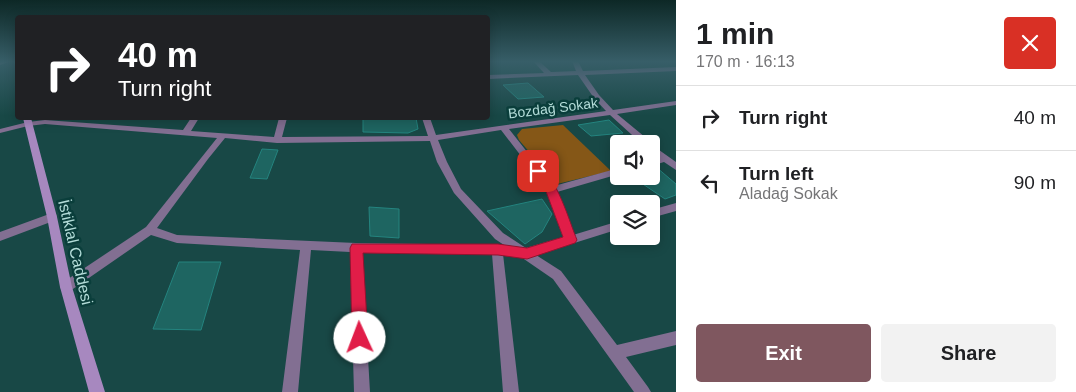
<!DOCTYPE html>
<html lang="en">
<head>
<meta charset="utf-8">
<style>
	body { margin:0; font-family:Helvetica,sans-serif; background:#f2f2f2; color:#202124; height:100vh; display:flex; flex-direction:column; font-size:19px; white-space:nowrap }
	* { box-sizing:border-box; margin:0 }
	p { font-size:16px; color:#757577 }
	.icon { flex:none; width:28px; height:28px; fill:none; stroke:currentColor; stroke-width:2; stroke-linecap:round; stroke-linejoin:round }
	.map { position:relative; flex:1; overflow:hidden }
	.sheet { display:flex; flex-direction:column; background:#fff; width:400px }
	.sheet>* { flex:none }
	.guide { position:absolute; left:15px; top:15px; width:475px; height:105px; border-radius:5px; box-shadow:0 2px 12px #0003; background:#202124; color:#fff; overflow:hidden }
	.fabs { position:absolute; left:610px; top:135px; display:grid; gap:10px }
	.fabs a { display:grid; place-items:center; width:50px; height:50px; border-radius:5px; background:#fff; box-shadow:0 2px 12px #0003; font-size:25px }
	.pin { position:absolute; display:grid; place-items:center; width:42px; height:42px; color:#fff; margin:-21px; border-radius:10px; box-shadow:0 2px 8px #0006 }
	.me { position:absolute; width:55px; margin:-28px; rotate:358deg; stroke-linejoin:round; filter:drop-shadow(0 0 4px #0008) }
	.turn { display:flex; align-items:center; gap:18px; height:105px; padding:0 20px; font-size:22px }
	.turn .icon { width:65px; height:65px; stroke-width:2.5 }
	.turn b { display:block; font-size:35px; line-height:42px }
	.round { display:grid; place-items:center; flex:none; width:52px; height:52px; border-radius:5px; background:#f2f2f2 }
	.headline { display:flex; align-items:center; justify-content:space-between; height:85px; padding:0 20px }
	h1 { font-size:30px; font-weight:700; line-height:38px }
	.button { display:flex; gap:10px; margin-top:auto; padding:10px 20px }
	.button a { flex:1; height:58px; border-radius:5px; background:#7f575f; color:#fff; font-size:20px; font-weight:700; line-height:58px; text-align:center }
	.button a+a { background:#f2f2f2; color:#202124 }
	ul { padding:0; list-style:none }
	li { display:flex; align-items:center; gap:15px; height:65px; padding:0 20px; border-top:1px solid #e0e0e0 }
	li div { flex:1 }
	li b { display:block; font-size:19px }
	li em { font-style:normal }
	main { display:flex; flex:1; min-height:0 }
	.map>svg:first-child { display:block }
	.green { fill:#855717 }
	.building { fill:#1e6561; stroke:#24847f }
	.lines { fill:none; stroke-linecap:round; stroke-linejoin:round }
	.street { fill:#826f92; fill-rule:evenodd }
	.secondary { fill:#a788bf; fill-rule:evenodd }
	.route { fill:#e11d48; stroke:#92132f }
	.labels { text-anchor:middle; stroke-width:5; stroke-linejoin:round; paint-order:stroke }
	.far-street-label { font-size:14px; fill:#b3dcd8; stroke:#0a3e3b }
	.street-label { font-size:16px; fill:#b3dcd8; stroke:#0a3e3b }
</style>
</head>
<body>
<main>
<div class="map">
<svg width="676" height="392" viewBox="0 0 676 392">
	<rect width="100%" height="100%" fill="#184846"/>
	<path class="green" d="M563,125L611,171L557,184L519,140L517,135L522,129Z"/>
	<path class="building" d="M528,83L544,97L518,99L503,85Z
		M363,118H416L418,129L408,133L363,132Z
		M609,120L623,133L591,136L578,125Z
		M262,149L278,150L267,179L250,178Z
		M656,167L676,184V195L665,199L631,176H651V168Z
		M542,199L552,214L542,232L525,244L487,211Z
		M369,207L399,209V238L370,236Z
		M179,262H221L201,330L153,329Z"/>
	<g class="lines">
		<path class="street" d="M0,61H12L0,65Z
			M533,61H539L551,72L576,71L572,61H578L583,71L676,67V71L585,75L599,95L613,110L676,101V105L617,114L651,142L652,145L676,162V170L664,162L651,166V160L659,158L651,152V144H642L610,115L509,129L554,186L619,168V174L557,192L573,235L619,221V229L536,255L561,271L617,345L676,331V345L626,357L648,387L651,392H634L553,279L521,257L503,254L519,392H503L492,254L362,253L370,392H354L350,252L311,250L298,392H282L300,250L177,243L151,235L70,291L66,292L62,291L60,287L62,283L146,227L217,138L45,124L28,126L0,133V129L28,122L45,120L183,130L191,118H199L191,131L274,137L279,118H287L282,137L428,136L422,118H430L436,135L606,111L594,98L578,75L488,79V75L544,73ZM501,130L544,186L563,237L526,248L503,233L461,189L447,162L438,140ZM225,138L277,143L430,141L437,162L454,193L495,239L504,245L356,243L177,235L157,228L208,159Z
			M676,203V211L651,218V210Z
			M52,213L56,214L57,217L56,220L0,241V232Z"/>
		<path class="secondary" d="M13,61H18V68Z
			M23,118H31L57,217L72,287L105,392H89L60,287L47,217Z"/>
	</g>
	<linearGradient id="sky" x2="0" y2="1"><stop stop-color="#0d2826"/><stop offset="0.53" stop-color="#375e68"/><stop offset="1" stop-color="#375e68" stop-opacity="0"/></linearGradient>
	<rect width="676" height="116" fill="url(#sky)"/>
	<path class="route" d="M538,167C555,172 570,223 577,240L575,243L527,259L498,255L363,253L368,338L365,343L360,346L354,343L352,338L350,248L352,244H498L527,248L563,237L544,186L532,171Z"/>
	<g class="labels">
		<g class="far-street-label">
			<text transform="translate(553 108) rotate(-7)" y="5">Bozdağ Sokak</text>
		</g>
		<g class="street-label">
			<text transform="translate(76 252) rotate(77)" y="6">İstiklal Caddesi</text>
		</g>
	</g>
</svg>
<div class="fabs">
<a><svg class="icon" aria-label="sound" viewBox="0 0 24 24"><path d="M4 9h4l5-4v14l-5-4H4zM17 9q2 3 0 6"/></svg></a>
<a><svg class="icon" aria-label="layers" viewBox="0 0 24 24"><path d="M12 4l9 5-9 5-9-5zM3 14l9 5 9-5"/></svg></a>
</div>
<div class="pin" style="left:538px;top:171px;background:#d93025"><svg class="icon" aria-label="arrive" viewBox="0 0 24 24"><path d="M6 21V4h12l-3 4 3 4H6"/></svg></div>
<svg class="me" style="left:360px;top:338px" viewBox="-20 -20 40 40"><circle r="19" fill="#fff"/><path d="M0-13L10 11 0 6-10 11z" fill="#e11d48"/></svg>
<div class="guide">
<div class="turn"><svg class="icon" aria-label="right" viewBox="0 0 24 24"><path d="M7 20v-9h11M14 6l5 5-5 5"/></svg><div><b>40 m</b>Turn right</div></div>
</div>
</div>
<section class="sheet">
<div class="headline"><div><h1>1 min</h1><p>170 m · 16:13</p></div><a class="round" style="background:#d93025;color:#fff"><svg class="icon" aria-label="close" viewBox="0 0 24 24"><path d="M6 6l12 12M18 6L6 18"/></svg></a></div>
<ul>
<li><svg class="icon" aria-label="right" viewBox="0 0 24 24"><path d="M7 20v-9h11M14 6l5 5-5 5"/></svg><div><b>Turn right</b></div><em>40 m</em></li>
<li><svg class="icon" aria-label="left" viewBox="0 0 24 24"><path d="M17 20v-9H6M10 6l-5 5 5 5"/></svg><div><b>Turn left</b><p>Aladağ Sokak</p></div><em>90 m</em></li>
</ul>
<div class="button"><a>Exit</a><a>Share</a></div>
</section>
</main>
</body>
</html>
